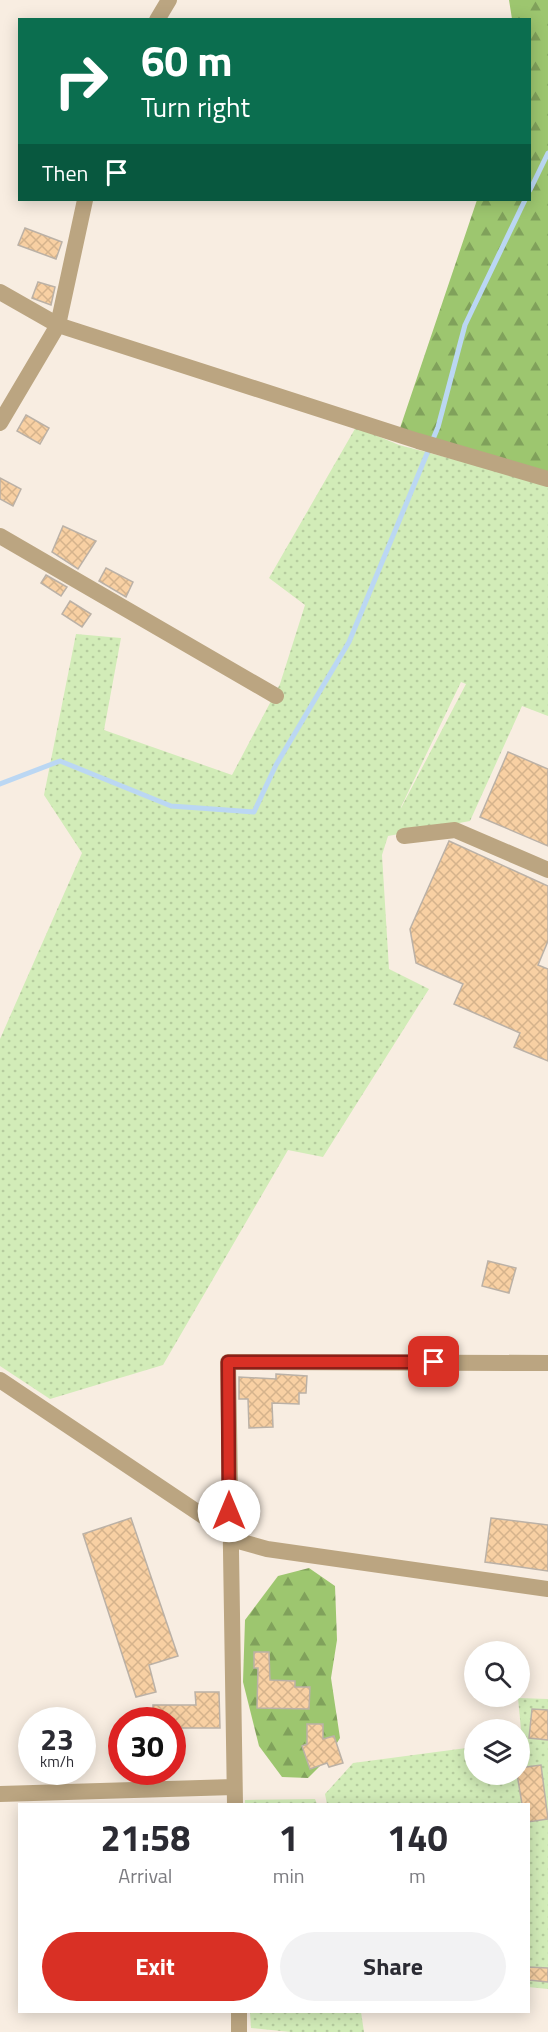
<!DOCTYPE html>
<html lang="en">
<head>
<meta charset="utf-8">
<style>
	body { margin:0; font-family:"Titillium Web",sans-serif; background:#f2f2f3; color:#2b2b33; height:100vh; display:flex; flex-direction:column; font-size:22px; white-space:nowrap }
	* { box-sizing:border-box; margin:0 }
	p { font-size:20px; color:#7c7c81 }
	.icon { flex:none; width:33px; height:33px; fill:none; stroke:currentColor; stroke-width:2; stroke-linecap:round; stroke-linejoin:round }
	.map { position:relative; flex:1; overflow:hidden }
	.side { position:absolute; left:18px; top:1803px; width:512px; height:210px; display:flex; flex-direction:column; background:#fff; border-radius:0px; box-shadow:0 3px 15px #0003 }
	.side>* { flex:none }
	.hud { position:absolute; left:18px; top:18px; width:513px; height:183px; border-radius:0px; box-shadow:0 3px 15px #0003; background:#0b6e4f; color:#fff; overflow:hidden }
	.buttons { position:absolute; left:464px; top:1641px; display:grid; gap:12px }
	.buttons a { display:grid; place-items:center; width:66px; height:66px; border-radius:50%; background:#fff; box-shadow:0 3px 15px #0003; font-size:30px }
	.speed { position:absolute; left:18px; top:1707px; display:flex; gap:12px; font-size:30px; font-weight:700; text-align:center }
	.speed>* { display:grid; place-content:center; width:78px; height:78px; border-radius:50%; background:#fff; box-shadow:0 3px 15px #0003; line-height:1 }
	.speed small { font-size:15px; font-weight:400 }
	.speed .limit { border:9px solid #d22; background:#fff; color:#111 }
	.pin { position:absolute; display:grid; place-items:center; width:51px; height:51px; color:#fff; margin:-26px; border-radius:12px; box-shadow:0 3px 9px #0006 }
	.me { position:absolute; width:66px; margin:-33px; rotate:0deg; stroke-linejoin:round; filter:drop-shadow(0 0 4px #0008) }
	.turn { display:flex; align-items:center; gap:21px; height:126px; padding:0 24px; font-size:27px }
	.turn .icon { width:78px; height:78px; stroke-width:2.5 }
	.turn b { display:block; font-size:42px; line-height:51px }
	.then { display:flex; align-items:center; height:57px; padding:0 24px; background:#0003; gap:12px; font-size:22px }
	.eta { display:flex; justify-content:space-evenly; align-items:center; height:102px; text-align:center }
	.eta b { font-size:36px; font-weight:700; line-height:42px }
	.cta { display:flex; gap:12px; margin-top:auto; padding:12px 24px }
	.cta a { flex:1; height:69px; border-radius:36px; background:#d93025; color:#fff; font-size:24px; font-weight:700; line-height:69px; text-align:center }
	.cta a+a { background:#f2f2f3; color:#2b2b33 }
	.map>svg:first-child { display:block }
	.grass { fill:url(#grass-dots); fill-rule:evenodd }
	.forest { fill:url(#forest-firs) }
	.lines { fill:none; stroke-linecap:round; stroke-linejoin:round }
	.stream { stroke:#bbd7f3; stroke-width:5 }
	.building { fill:url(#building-cross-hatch); stroke:#bbb1a6; stroke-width:1.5 }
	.minor { stroke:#bba581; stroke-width:16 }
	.route-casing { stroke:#8d1f18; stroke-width:15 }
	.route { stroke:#d93025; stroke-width:10 }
</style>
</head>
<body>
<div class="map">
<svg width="548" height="2032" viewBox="0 0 548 2032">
	<defs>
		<pattern id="grass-dots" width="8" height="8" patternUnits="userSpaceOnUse" patternTransform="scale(1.5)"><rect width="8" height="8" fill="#d2ecb8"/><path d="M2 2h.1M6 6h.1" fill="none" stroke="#b5cb9e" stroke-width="1.8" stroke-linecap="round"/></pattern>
		<pattern id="forest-firs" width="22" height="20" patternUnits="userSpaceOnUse" patternTransform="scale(1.5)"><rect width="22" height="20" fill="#9dc66f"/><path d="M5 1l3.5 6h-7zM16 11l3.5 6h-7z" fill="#80a15b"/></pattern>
		<pattern id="building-cross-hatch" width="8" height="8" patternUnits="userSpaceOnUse" patternTransform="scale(1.5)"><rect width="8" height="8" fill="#f8d0a3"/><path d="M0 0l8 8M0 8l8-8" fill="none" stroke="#d5b38c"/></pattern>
	</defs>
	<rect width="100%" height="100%" fill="#f8ede1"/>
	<path class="grass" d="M356,427L399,445L548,484V716L522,706L470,821L388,836L382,855L389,969L429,989L323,1157L288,1150L163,1365L50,1399L0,1366V1039L82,853L44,795L76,634L121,638L104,730L232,775L280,684L305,605L269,578ZM461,682L466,684L401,808V807Z
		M518,1698L548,1699V1989L528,1987V1804H327L325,1794L353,1763L474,1747V1774H519V1741L522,1740Z
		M315,1799L317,1804H245V1800Z
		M250,2012H361L364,2032H291L251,2028Z"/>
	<path class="forest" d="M509,0H548V479L398,434L477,200H530V20L512,19Z
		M309,1568L335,1586L337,1640L331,1678L340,1738L327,1759L308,1778L282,1777L259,1746L243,1682L245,1620L278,1576Z"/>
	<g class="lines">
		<path class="stream" d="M530,190L548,153
			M0,784L60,761L171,806L254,812L276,765L349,642L438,427L465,325L525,200"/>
	</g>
	<path class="building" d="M25,228L62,242L56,259L18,245Z
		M38,282L55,287L51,305L32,298Z
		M26,415L49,428L40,444L17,431Z
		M0,478L21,489L13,506L0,499Z
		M63,526L96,541L78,569L52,552Z
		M106,568L133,582L126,597L99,581Z
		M46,575L67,587L61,596L41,583Z
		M70,601L91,614L82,627L62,614Z
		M508,752L548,769V846L480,817Z
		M449,841L548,886V941L538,965L548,969V1061L514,1047L520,1033L454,1004L463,984L416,963L410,929Z
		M488,1261L516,1268L509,1293L482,1286Z
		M276,1374L307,1376L306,1393H299V1404L272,1403L273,1427L249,1428L248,1399H239V1377L276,1379Z
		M131,1518L178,1656L149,1665L156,1692L136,1697L83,1534Z
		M491,1518L548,1525V1571L485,1562Z
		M254,1652H269L270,1680L295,1681V1687H310L309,1709L257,1708L258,1668H254Z
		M195,1692H219L220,1728H172V1720H153V1705H196Z
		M532,1709L548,1710V1740L529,1738Z
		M307,1724H323V1739L334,1736L343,1763L329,1767L327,1763L310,1769L302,1746L307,1744Z
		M541,1765L548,1819L528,1822V1804H522L517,1774L519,1768Z
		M528,1967L548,1968V1982L529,1980Z"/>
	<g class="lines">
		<path class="minor" d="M157,20L169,0
			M0,292L58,325L418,441L548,479
			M0,423L58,325L85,200
			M0,536L276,696
			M404,836L455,830L548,870
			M0,1380L242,1542L267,1549L548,1589
			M0,1794L234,1787
			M235,1804L228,1362L548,1363
			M239,2012V2032"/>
	</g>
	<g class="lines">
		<defs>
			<path id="route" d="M229,1511L228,1362H434"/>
		</defs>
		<use href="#route" class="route-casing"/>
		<use href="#route" class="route"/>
	</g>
</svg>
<div class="buttons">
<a><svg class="icon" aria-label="search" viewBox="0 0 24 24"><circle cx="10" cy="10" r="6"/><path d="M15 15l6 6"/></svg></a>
<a><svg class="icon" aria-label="layers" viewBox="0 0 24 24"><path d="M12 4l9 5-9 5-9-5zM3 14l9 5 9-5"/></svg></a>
</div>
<div class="speed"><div>23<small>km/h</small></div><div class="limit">30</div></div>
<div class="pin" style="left:434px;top:1362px;background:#d93025"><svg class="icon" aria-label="arrive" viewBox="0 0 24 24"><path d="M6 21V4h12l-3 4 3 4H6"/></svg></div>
<svg class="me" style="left:229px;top:1511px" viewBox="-20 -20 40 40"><circle r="19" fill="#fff"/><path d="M0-13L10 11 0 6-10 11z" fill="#d93025"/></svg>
<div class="hud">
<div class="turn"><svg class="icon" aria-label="right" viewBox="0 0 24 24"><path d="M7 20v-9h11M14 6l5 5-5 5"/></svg><div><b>60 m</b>Turn right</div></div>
<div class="then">Then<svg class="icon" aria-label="arrive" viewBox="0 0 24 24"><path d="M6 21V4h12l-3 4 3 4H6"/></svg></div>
</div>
<section class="side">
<div class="eta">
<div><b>21:58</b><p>Arrival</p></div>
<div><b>1</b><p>min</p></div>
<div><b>140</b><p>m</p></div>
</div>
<div class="cta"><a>Exit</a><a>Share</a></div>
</section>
</div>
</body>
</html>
